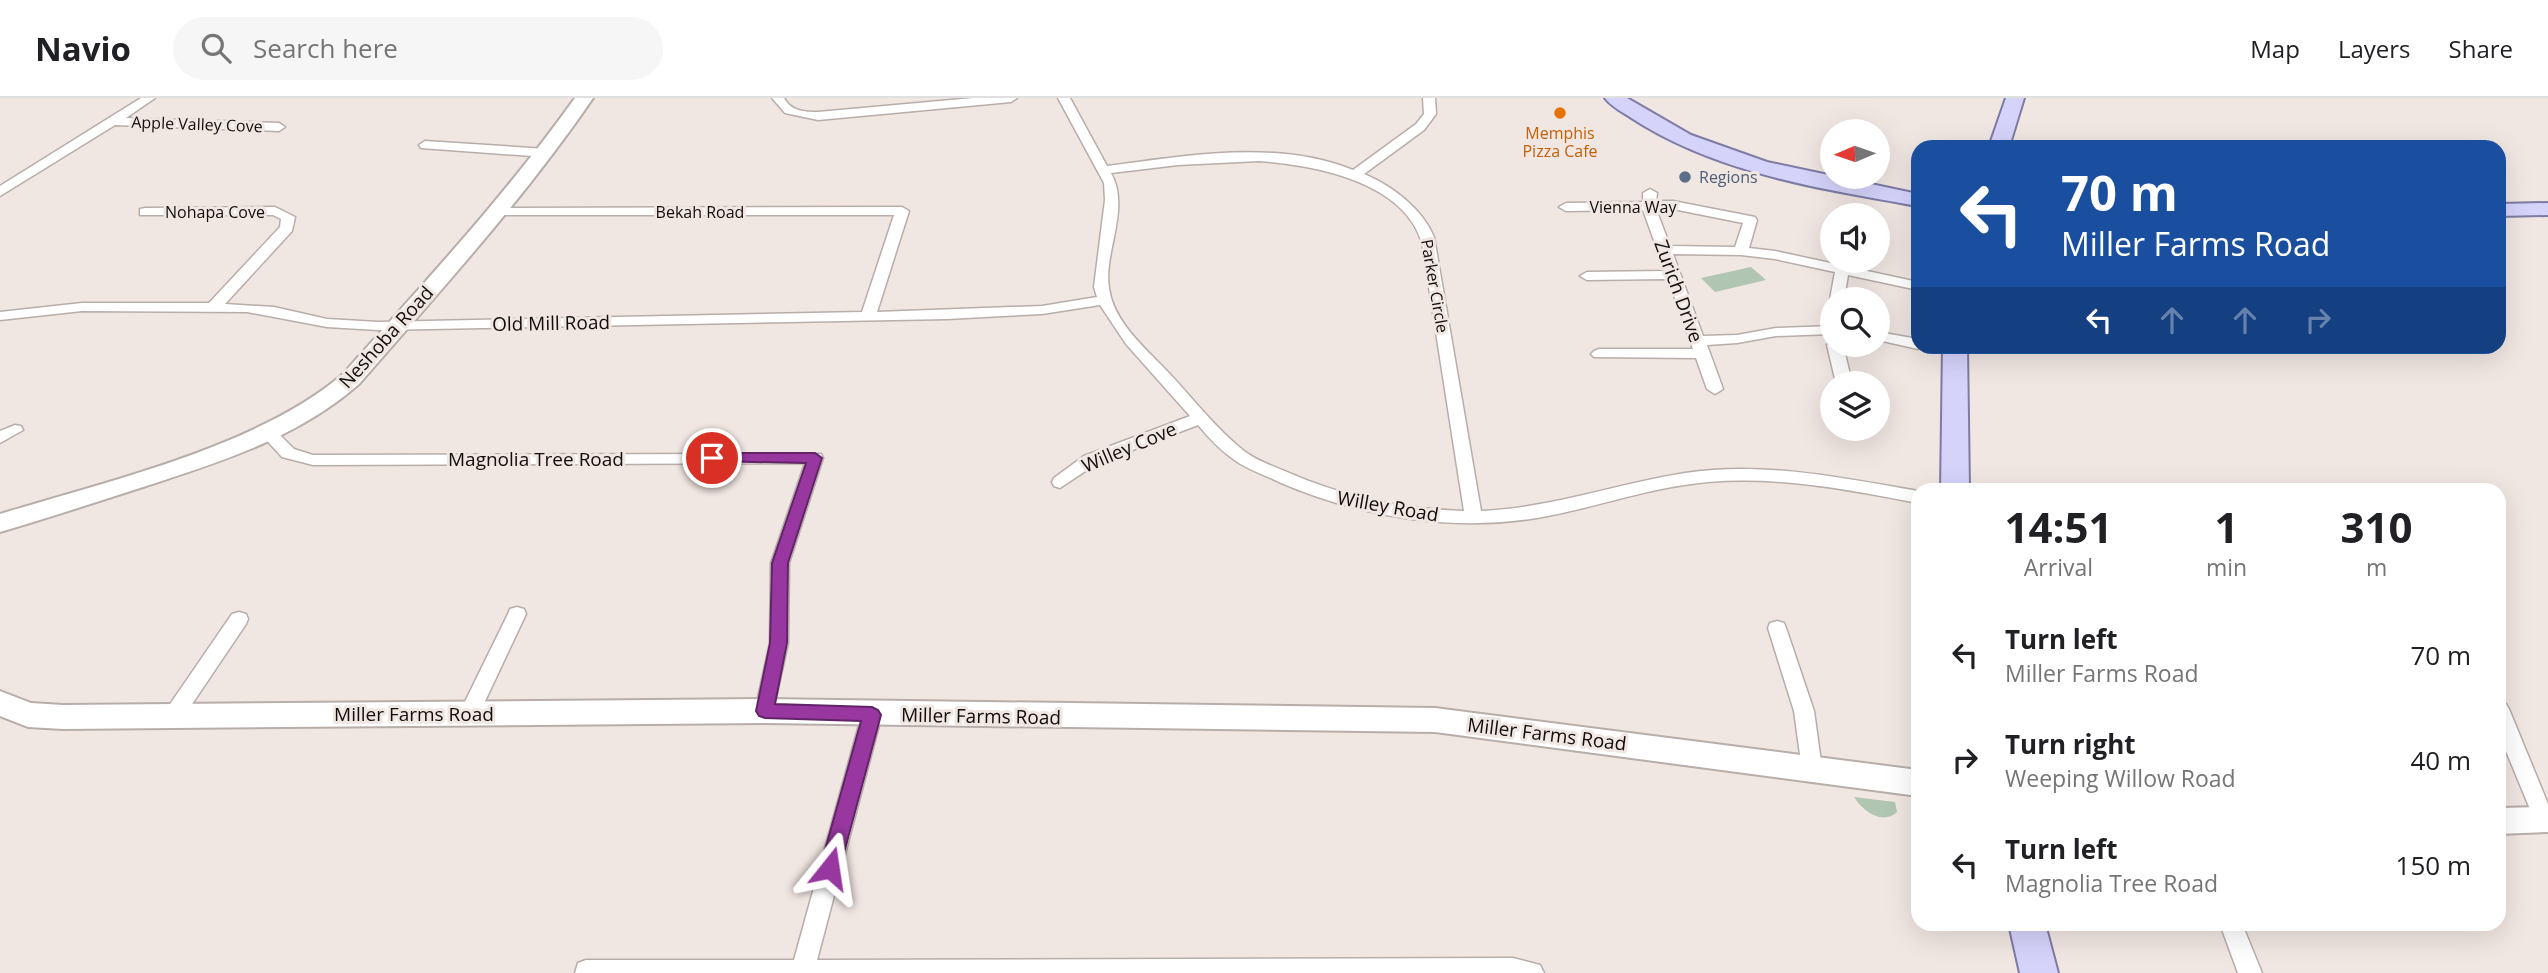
<!DOCTYPE html>
<html lang="en">
<head>
<meta charset="utf-8">
<style>
	body { margin:0; font-family:"Open Sans",sans-serif; background:#f6f6f6; color:#202124; height:100vh; display:flex; flex-direction:column; font-size:26px; white-space:nowrap }
	* { box-sizing:border-box; margin:0 }
	p { font-size:23px; color:#757577 }
	.icon { flex:none; width:38px; height:38px; fill:none; stroke:currentColor; stroke-width:2; stroke-linecap:round; stroke-linejoin:round }
	.map { position:relative; flex:1; overflow:hidden }
	.details { position:absolute; left:1911px; top:385px; width:595px; height:448px; display:flex; flex-direction:column; background:#fff; border-radius:21px; box-shadow:0 7px 28px #0002 }
	.details>* { flex:none }
	.guide { position:absolute; left:1911px; top:42px; width:595px; height:214px; border-radius:21px; box-shadow:0 7px 28px #0002; background:#1a4fa0; color:#fff; overflow:hidden }
	.needle { width:46px; rotate:268deg }
	.fabs { position:absolute; left:1820px; top:21px; display:grid; gap:14px }
	.fabs a { display:grid; place-items:center; width:70px; height:70px; border-radius:50%; background:#fff; box-shadow:0 7px 28px #0002; font-size:35px }
	.pin { position:absolute; display:grid; place-items:center; width:60px; height:60px; color:#fff; margin:-30px; border:4px solid #fff; border-radius:50%; box-shadow:0 2px 7px #0007 }
	.me { position:absolute; width:77px; margin:-38px; rotate:15deg; stroke-linejoin:round; filter:drop-shadow(0 0 5px #0008) }
	.turn { display:flex; align-items:center; gap:24px; height:147px; padding:0 35px; font-size:32px }
	.turn .icon { width:91px; height:91px; stroke-width:2.5 }
	.turn b { display:block; font-size:49px; line-height:60px }
	.lanes { display:flex; align-items:center; height:66px; padding:0 35px; background:#0003; justify-content:center; gap:35px; direction:ltr }
	.lanes .off { opacity:.35 }
	.eta { display:flex; justify-content:space-evenly; align-items:center; height:119px; text-align:center }
	.eta b { font-size:42px; font-weight:700; line-height:49px }
	ul { padding:0; list-style:none }
	li { display:flex; align-items:center; gap:21px; height:105px; padding:0 35px }
	li div { flex:1 }
	li b { display:block; font-size:26px }
	li em { font-style:normal }
	header { display:flex; align-items:center; gap:42px; box-sizing:border-box; height:98px; padding:0 35px; background:#fff; border-bottom:2px solid #e0e0e0 }
	header strong { font-size:33px }
	nav { display:flex; gap:38px; margin-inline-start:auto; font-size:24px }
	.search { width:490px; height:63px; background:#f6f6f6; display:flex; align-items:center; gap:18px; box-sizing:border-box; padding:0 24px; border-radius:38px; color:#757577; font-size:26px }
	.map>svg:first-child { display:block }
	.green { fill:#b1c6b2 }
	.lines { fill:none; stroke-linecap:round; stroke-linejoin:round }
	.street-casing { stroke:#b7ada9; stroke-width:3 }
	.secondary-casing { stroke:#b7ada9; stroke-width:4 }
	.primary-casing { stroke:#7e7ba4; stroke-width:4 }
	.street { fill:#fff; fill-rule:evenodd }
	.secondary { fill:#fff; fill-rule:evenodd }
	.primary { fill:#d5d3fa; fill-rule:evenodd }
	.route { fill:#97379f; stroke:#622467; stroke-width:2 }
	.food-dot { fill:#e8710a; stroke:#f0e6e2; stroke-width:2.5 }
	.service-dot { fill:#5c6f8a; stroke:#f0e6e2; stroke-width:2.5 }
	.labels { text-anchor:middle; stroke-width:6; stroke-linejoin:round; paint-order:stroke }
	.far-street-label { font-size:16px; fill:#110e0c; stroke:#f0e6e2 }
	.far-food-label { font-size:16px; fill:#c56008; stroke:#f0e6e2 }
	.far-service-label { font-size:16px; fill:#4e5e75; stroke:#f0e6e2; text-anchor:start }
	.street-label { font-size:19px; fill:#110e0c; stroke:#f0e6e2 }
</style>
</head>
<body>
<header>
<strong>Navio</strong>
<div class="search"><svg class="icon" aria-label="search" viewBox="0 0 24 24"><circle cx="10" cy="10" r="6"/><path d="M15 15l6 6"/></svg>Search here</div>
<nav><a>Map</a><a>Layers</a><a>Share</a></nav>
</header>
<div class="map">
<svg width="2548" height="875" viewBox="0 0 2548 875">
	<rect width="100%" height="100%" fill="#f0e6e2"/>
	<path class="green" d="M1751,169L1766,182L1715,194L1701,180Z
		M1854,699L1895,704L1897,714C1882,728 1862,712 1854,699Z"/>
	<g class="lines">
		<defs>
			<path id="street" d="M141,0H155L126,20L279,25L285,29L279,33L115,27L0,98V88Z
				M772,0H784C791,13 804,14 818,14L973,0H1017L1011,4L818,22L785,15Z
				M1058,0H1070L1107,68C1186,58 1277,41 1353,72L1416,26L1424,16L1423,0H1435L1436,16L1424,32L1364,76C1392,88 1422,110 1434,139L1481,413C1551,410 1616,386 1685,375C1763,363 1841,380 1918,393V405C1849,392 1779,378 1708,384C1650,389 1595,410 1537,420C1450,434 1360,419 1279,384C1265,377 1249,372 1236,363C1221,353 1209,340 1198,327L1096,366L1060,390L1054,388L1052,384L1054,380L1084,358L1190,318L1126,246L1100,207L1042,216L947,221L378,232L327,229L247,214L82,213L0,222V214L82,205H209L280,129L281,121L273,117H140V111L145,110L275,109L295,119L292,133L225,206L274,209L327,221L378,224L862,214L894,117H493L491,114L498,110L902,109L909,113L877,214L1042,208L1097,199L1094,189L1105,102L1104,85ZM1259,63C1314,67 1404,83 1422,145L1464,413C1402,411 1344,399 1287,374C1273,368 1257,363 1244,353C1215,330 1192,299 1166,272C1145,250 1113,223 1109,190C1103,155 1131,111 1111,75L1178,67Z
				M425,43L546,51L552,55L546,59L421,50L419,47Z
				M1650,91L1657,95L1656,103H1673L1755,119L1757,122L1749,150L1775,153L1918,184V192L1848,177L1844,201H1832V204L1830,201L1835,174L1775,161L1741,157L1673,156L1703,238L1737,237L1776,230L1832,228V236L1776,238L1737,245L1707,247L1723,291L1715,296L1707,291L1696,260L1594,259L1591,256L1594,253L1599,251H1693L1668,181L1587,182L1580,178L1587,174L1665,173L1643,112L1566,113L1559,109L1566,105L1643,104V95ZM1656,111H1673L1743,125L1735,149L1670,148Z
				M1878,234L1918,241V248H1924L1918,251L1878,242Z
				M1832,243V247H1843L1852,285H1836L1827,247Z
				M1924,248H1955L1963,253L1955,258Z
				M15,327L21,328L23,332L0,345V333Z
				M267,329L273,330L294,351L313,357L821,356L823,360L789,465L788,545L772,618L765,621L758,618L755,613L770,545L771,465L805,365L313,367L282,359L259,334Z
				M517,509L524,511L526,516L479,616L476,622L469,624L462,622L459,616L508,516L510,511Z
				M239,514L246,516L248,521L246,526L180,624L173,626L166,624L163,618L166,612L232,516Z
				M1777,523L1784,525L1786,530L1814,613L1822,671L1819,677L1812,679L1805,677L1802,671L1794,613L1768,530L1770,525Z
				M2499,603L2506,606L2509,611L2548,706V730L2537,728L2499,636Z
				M872,608L879,610L882,616L817,862L1513,860L1540,867L1544,875H575L578,865L586,862H794L862,616L865,610Z
				M2220,826H2242L2262,875H2238Z"/>
			<path id="secondary" d="M575,0H593C523,102 440,193 359,286C298,340 219,364 143,389C96,404 48,420 0,434V416C107,383 258,349 343,276C423,186 505,98 575,0Z
				M0,593L31,605L63,607L765,601L1435,610L1918,672V698L1435,634L765,625L63,631L28,629L0,618Z
				M2544,709L2548,710V734L2499,736V710Z"/>
			<path id="primary" d="M1605,0H1627L1691,37L1767,64L1918,96V108C1821,91 1715,75 1630,19C1622,14 1611,8 1605,0Z
				M2006,0H2024L2009,49H1989Z
				M2548,105V117L2499,118V106Z
				M1943,248H1967L1969,392H1941Z
				M2009,826H2045L2058,875H2020Z"/>
		</defs>
		<use href="#street" class="street-casing"/>
		<use href="#secondary" class="secondary-casing"/>
		<use href="#primary" class="primary-casing"/>
		<use href="#street" class="street"/>
		<use href="#secondary" class="secondary"/>
		<use href="#primary" class="primary"/>
	</g>
	<path class="route" d="M712,355H815L822,360L788,465L787,545L775,606L872,609L878,612L881,617L840,770L837,776L830,779L823,776L820,770L861,623L765,620L759,618L756,613L770,545L772,465L806,365L706,363L704,360Z"/>
	<circle class="food-dot" cx="1560" cy="15" r="7"/>
	<circle class="service-dot" cx="1685" cy="79" r="7"/>
	<g class="labels">
		<g class="far-street-label">
			<text transform="translate(197 26) rotate(2)" y="6">Apple Valley Cove</text>
			<text x="1633" y="115">Vienna Way</text>
			<text x="215" y="120">Nohapa Cove</text>
			<text x="700" y="120">Bekah Road</text>
			<text transform="translate(1435 188) rotate(80)" y="6">Parker Circle</text>
		</g>
		<g class="far-food-label">
			<text x="1560" y="41">Memphis<tspan x="1560" dy="18">Pizza Cafe</tspan></text>
		</g>
		<g class="far-service-label">
			<text x="1699" y="85">Regions</text>
		</g>
		<g class="street-label">
			<text transform="translate(1679 193) rotate(70)" y="7">Zurich Drive</text>
			<text transform="translate(551 225) rotate(-1)" y="7">Old Mill Road</text>
			<text transform="translate(386 239) rotate(-48)" y="7">Neshoba Road</text>
			<text transform="translate(1129 349) rotate(-23)" y="7">Willey Cove</text>
			<text x="536" y="368">Magnolia Tree Road</text>
			<text transform="translate(1388 408) rotate(10)" y="7">Willey Road</text>
			<text x="414" y="623">Miller Farms Road</text>
			<text transform="translate(981 618) rotate(1)" y="7">Miller Farms Road</text>
			<text transform="translate(1547 636) rotate(7)" y="7">Miller Farms Road</text>
		</g>
	</g>
</svg>
<div class="fabs">
<a><svg class="needle" viewBox="-14 -14 28 28"><path d="M0-13l5 13h-10z" fill="#e53935"/><path d="M0 13l5-13h-10z" fill="#757577"/></svg></a>
<a><svg class="icon" aria-label="sound" viewBox="0 0 24 24"><path d="M4 9h4l5-4v14l-5-4H4zM17 9q2 3 0 6"/></svg></a>
<a><svg class="icon" aria-label="search" viewBox="0 0 24 24"><circle cx="10" cy="10" r="6"/><path d="M15 15l6 6"/></svg></a>
<a><svg class="icon" aria-label="layers" viewBox="0 0 24 24"><path d="M12 4l9 5-9 5-9-5zM3 14l9 5 9-5"/></svg></a>
</div>
<div class="pin" style="left:712px;top:360px;background:#d93025"><svg class="icon" aria-label="arrive" viewBox="0 0 24 24"><path d="M6 21V4h12l-3 4 3 4H6"/></svg></div>
<svg class="me" style="left:830px;top:770px" viewBox="-20 -20 40 40"><path d="M0-17L14 15 0 8-14 15z" fill="#97379f" stroke="#fff" stroke-width="4"/></svg>
<div class="guide">
<div class="turn"><svg class="icon" aria-label="left" viewBox="0 0 24 24"><path d="M17 20v-9H6M10 6l-5 5 5 5"/></svg><div><b>70 m</b>Miller Farms Road</div></div>
<div class="lanes"><svg class="icon" aria-label="left" viewBox="0 0 24 24"><path d="M17 20v-9H6M10 6l-5 5 5 5"/></svg><svg class="icon off" aria-label="ahead" viewBox="0 0 24 24"><path d="M12 20V5M6 11l6-6 6 6"/></svg><svg class="icon off" aria-label="ahead" viewBox="0 0 24 24"><path d="M12 20V5M6 11l6-6 6 6"/></svg><svg class="icon off" aria-label="right" viewBox="0 0 24 24"><path d="M7 20v-9h11M14 6l5 5-5 5"/></svg></div>
</div>
<section class="details">
<div class="eta">
<div><b>14:51</b><p>Arrival</p></div>
<div><b>1</b><p>min</p></div>
<div><b>310</b><p>m</p></div>
</div>
<ul>
<li><svg class="icon" aria-label="left" viewBox="0 0 24 24"><path d="M17 20v-9H6M10 6l-5 5 5 5"/></svg><div><b>Turn left</b><p>Miller Farms Road</p></div><em>70 m</em></li>
<li><svg class="icon" aria-label="right" viewBox="0 0 24 24"><path d="M7 20v-9h11M14 6l5 5-5 5"/></svg><div><b>Turn right</b><p>Weeping Willow Road</p></div><em>40 m</em></li>
<li><svg class="icon" aria-label="left" viewBox="0 0 24 24"><path d="M17 20v-9H6M10 6l-5 5 5 5"/></svg><div><b>Turn left</b><p>Magnolia Tree Road</p></div><em>150 m</em></li>
</ul>
</section>
</div>
</body>
</html>
